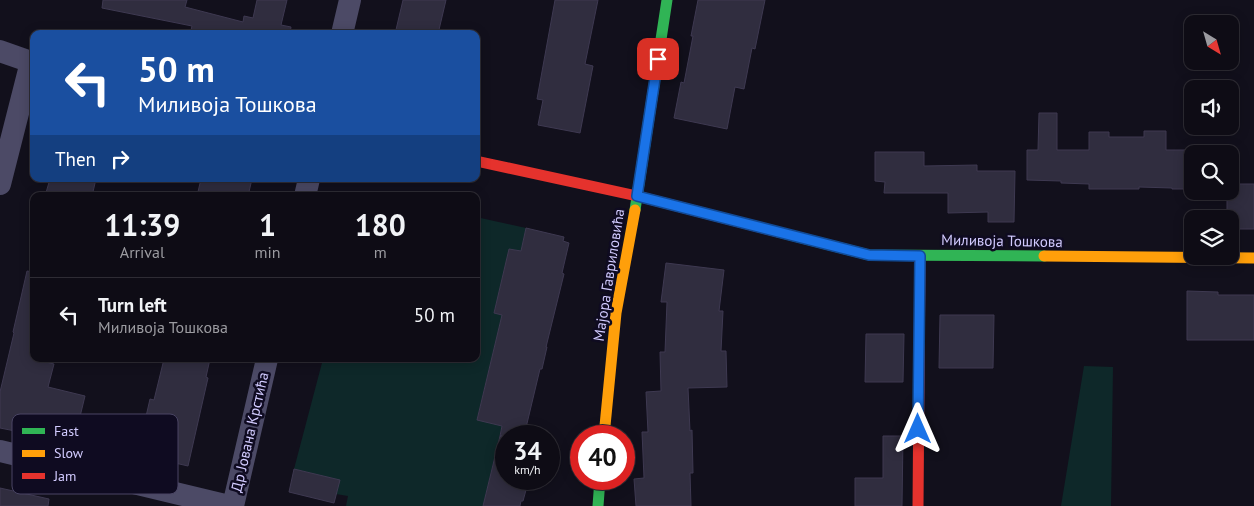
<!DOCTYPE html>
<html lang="en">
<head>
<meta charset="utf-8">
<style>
	body { margin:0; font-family:"PT Sans",sans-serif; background:#17151e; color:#f1f3f6; height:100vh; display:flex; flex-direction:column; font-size:19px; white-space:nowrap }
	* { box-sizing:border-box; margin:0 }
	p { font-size:16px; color:#9b9ba0 }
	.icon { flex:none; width:28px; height:28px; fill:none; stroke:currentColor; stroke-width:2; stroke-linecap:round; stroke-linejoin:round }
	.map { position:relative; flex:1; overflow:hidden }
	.panel { position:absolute; left:30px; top:192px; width:450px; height:170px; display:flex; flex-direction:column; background:#0e0c15; border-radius:10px; box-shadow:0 2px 12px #0003,0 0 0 1px #2e2c34 }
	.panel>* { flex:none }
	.guide { position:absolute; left:30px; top:30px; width:450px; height:152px; border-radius:10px; box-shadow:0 2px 12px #0003,0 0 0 1px #2e2c34; background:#1a4fa0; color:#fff; overflow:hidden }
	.needle { width:32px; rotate:143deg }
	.controls { position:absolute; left:1184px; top:15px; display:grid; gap:10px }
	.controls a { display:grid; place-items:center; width:55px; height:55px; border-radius:10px; background:#0e0c15; box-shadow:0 2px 12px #0003,0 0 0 1px #2e2c34; font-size:25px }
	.speed { position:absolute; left:495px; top:425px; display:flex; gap:10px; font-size:25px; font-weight:700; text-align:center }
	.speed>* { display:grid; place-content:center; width:65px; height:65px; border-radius:50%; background:#0e0c15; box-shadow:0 2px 12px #0003,0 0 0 1px #2e2c34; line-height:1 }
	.speed small { font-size:12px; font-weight:400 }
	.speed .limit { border:8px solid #d22; background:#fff; color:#111 }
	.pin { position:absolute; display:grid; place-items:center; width:42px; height:42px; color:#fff; margin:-21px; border-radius:10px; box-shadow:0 2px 8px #0006 }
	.me { position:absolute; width:55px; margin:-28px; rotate:0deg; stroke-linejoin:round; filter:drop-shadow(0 0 4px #0008) }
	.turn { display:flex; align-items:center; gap:18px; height:105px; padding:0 25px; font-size:22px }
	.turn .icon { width:65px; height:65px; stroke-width:2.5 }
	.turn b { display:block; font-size:35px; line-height:42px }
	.then { display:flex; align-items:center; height:48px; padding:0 25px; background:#0003; gap:10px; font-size:19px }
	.eta { display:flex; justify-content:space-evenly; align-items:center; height:85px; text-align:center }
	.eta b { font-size:30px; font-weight:700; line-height:35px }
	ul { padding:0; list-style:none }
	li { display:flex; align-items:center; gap:15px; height:75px; padding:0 25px; border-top:1px solid #2e2c34 }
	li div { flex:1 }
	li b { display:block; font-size:19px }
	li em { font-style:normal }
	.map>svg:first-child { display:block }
	.green { fill:#0e2829 }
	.building { fill:#302d3f; stroke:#3e3951 }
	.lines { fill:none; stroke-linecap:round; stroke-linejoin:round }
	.street { stroke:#4c4a66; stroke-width:22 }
	.fast { stroke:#30b455; stroke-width:11 }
	.slow { stroke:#ff9f0a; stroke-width:11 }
	.jam { stroke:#e5322d; stroke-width:11 }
	.route-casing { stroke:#114b97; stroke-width:12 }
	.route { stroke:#1a73e8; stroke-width:9 }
	.labels { text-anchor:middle; stroke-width:5; stroke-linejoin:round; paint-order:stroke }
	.street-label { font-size:15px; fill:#d2cbff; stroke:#0f0b21 }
	.key { fill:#0f0b21; stroke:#4a4564; stroke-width:1 }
	.key-label { font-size:14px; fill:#d2cbff }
</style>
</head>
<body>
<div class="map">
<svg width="1254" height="506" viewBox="0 0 1254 506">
	<rect width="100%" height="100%" fill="#12101c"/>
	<path class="green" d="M476,217L526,228L521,251L509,249L494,313L502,315L477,419L502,426L483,506H346L348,496L336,494L339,480L294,469L323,359H476Z
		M1084,366L1113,367L1111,506H1061Z"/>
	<path class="building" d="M103,0H187L185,7L243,22L244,16L253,18L257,0H287L281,25L291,27L290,34H190L192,26L102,8Z
		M403,0H446L438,34H395Z
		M555,0H598L585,64L593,66L580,133L538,125L543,100L537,99Z
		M698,0H765L755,49L752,48L744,89L735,87L727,129L674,118L681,82L684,83L693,36H691Z
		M1039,113H1057V150H1089V132H1109V137H1144V131H1166V150H1192V189H1172V188L1139,187V189H1089V184L1061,183V181L1027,180V150H1038Z
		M875,152H924V166L977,165V171H1015L1014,222H988V212L948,213V193H884L885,182L875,181Z
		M50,179H96L92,196H45Z
		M201,179H252L248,196H197Z
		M1230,184H1254V229H1230V219H1227V191H1230Z
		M526,228L564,237L563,241L569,243L562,273L564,274L546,347H547L542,369H540L524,436H500L502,426L477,420L502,315L494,313L509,249L521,251Z
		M666,263L724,270L719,311H723L721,351H726L727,387L688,388L690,431L692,430L693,473H690L691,506H636L634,479L644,478L642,432H648L646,392L661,391L660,352H665L667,302H661Z
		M27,271L34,272V359L54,364L48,387L85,396L77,429L48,422L45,437L0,428V392L14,333L13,332Z
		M1187,291L1218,292V295H1254V340H1187Z
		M940,315H994L993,368H939Z
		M866,334H904L903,382H865Z
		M164,359H210L206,377L208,378L188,466L132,453L137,433L142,434L150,399L154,400Z
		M500,436L506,437V479H529L523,501H521L520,506H483Z
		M883,436H903L902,506H855V478H883Z
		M294,469L340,480L334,503L289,492Z
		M0,488L49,499L48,506H0Z"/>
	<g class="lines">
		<path class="street" d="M342,34L350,0
			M0,51L34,63
			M0,184L31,62
			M305,196L309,179
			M0,451L229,506
			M233,506L267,359"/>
		<path class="fast" d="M635,210L667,0
			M778,232L869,255L1044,256
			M598,506L600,479"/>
		<path class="slow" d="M1044,256L1254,258
			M604,436L616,313L635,210"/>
		<path class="jam" d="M476,161L637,196L778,232
			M918,506L920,256"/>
	</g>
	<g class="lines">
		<defs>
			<path id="route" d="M658,59L637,196L869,255L920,256L918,429"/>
		</defs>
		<use href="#route" class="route-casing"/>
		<use href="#route" class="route"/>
	</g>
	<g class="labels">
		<g class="street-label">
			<text transform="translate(1002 241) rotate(1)" y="5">Миливоја Тошкова</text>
			<text transform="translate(609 275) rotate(-81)" y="5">Мајора Гавриловића</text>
			<text transform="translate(250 432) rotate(-77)" y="5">Др Јована Крстића</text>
		</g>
	</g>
	<rect x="12" y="414" width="166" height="80" rx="8" class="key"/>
	<rect x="22" y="428" width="23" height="6" fill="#30b455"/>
	<rect x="22" y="450" width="23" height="7" fill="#ff9f0a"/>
	<rect x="22" y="473" width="23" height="6" fill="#e5322d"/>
	<g class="key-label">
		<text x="54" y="436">Fast</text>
		<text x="54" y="458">Slow</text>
		<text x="54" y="481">Jam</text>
	</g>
</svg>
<div class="controls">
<a><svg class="needle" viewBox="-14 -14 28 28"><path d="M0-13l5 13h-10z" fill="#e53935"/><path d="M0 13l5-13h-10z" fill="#9b9ba0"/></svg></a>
<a><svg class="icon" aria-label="sound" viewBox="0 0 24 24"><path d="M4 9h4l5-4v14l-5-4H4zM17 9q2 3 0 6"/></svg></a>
<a><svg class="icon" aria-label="search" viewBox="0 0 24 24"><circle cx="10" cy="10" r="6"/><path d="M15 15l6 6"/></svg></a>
<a><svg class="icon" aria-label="layers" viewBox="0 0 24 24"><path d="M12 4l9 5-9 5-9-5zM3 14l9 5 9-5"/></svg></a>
</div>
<div class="speed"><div>34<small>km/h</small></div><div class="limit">40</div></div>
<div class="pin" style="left:658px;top:59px;background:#d93025"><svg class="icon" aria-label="arrive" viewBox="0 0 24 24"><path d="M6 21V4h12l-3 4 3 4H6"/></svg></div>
<svg class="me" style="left:918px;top:429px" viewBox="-20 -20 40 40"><path d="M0-17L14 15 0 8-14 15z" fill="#1a73e8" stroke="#fff" stroke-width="4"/></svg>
<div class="guide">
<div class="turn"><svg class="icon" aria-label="left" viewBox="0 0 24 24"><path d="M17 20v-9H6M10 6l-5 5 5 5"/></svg><div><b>50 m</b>Миливоја Тошкова</div></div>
<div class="then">Then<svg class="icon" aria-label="right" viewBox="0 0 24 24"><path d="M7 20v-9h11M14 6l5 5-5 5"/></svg></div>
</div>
<section class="panel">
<div class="eta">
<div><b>11:39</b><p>Arrival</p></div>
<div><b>1</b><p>min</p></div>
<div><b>180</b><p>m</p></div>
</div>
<ul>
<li><svg class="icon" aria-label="left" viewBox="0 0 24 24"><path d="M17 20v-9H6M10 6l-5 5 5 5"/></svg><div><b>Turn left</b><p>Миливоја Тошкова</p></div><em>50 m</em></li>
</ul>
</section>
</div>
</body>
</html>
